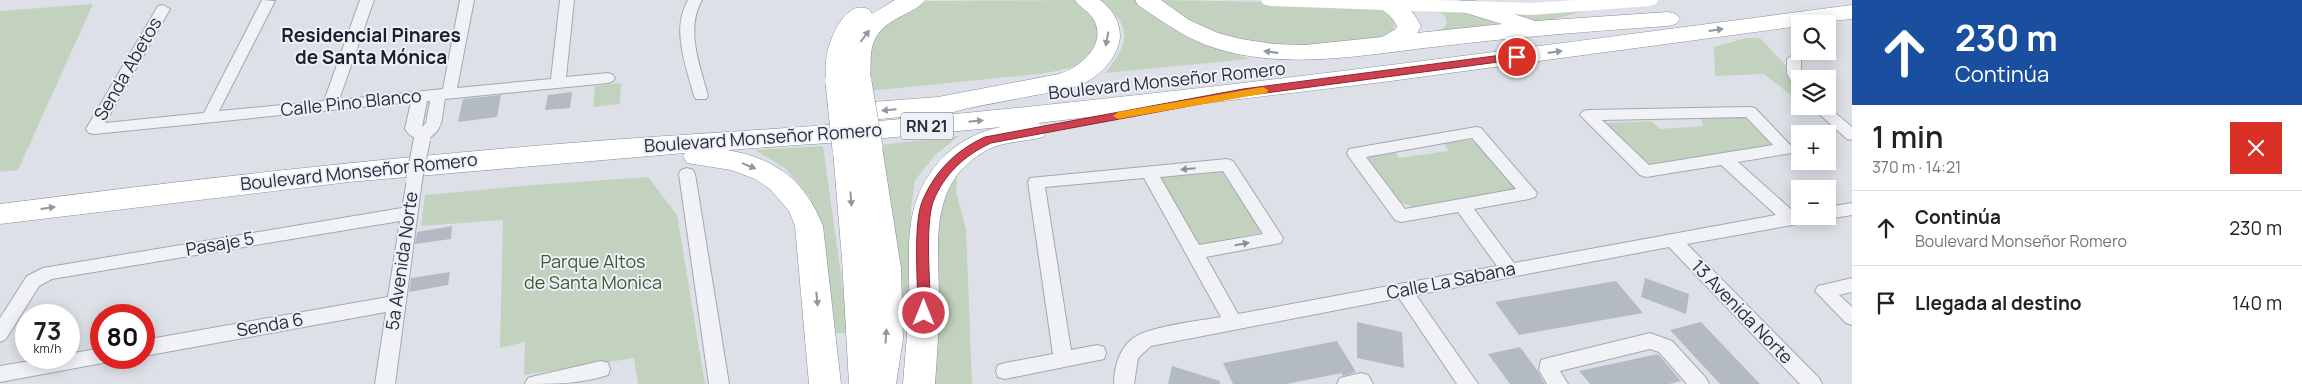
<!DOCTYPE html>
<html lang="es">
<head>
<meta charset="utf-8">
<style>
	body { margin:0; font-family:Manrope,sans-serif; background:#f2f2f2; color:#222; height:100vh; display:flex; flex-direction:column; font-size:19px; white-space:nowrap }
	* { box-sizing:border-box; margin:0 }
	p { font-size:16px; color:#767676 }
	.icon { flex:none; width:28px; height:28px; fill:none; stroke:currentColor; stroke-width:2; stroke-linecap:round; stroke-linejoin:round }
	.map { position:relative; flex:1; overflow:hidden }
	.sheet { display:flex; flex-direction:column; background:#fff; width:450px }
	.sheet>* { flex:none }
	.hud { background:#1a4fa0; color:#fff; overflow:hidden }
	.tools { position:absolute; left:1791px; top:15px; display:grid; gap:10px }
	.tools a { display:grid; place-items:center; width:45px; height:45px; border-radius:0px; background:#fff; box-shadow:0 2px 12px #0003; font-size:25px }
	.speed { position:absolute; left:15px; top:304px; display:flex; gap:10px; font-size:25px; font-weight:700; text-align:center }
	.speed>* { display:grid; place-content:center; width:65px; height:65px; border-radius:50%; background:#fff; box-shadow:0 2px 12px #0003; line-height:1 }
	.speed small { font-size:12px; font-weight:400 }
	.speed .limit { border:8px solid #d22; background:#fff; color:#111 }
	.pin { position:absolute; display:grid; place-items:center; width:42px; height:42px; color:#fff; margin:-21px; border:2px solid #fff; border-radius:50%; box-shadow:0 1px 5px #0007 }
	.me { position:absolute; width:55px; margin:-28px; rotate:0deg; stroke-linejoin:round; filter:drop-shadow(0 0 4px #0008) }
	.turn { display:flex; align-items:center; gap:18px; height:105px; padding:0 20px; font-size:22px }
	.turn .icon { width:65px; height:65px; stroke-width:2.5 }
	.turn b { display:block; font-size:35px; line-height:42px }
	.round { display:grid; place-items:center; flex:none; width:52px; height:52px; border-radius:0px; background:#f2f2f2 }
	.overview { display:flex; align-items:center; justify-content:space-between; height:85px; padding:0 20px }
	h1 { font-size:30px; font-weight:600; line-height:38px }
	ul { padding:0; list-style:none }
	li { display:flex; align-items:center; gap:15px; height:75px; padding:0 20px; border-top:1px solid #e0e0e0 }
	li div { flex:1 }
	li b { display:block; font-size:19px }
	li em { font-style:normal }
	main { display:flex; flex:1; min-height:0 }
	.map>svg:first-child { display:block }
	.green { fill:#c2d2be }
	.building { fill:#b4bac4 }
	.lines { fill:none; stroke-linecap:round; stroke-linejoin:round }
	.street-casing { stroke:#a2a8b1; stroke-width:2 }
	.highway-casing { stroke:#848e9e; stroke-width:1 }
	.street { fill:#f0f2f6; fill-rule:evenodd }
	.secondary { fill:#fff; fill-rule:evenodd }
	.highway { fill:#fff; fill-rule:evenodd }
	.street-bridge-casing { stroke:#a2a8b1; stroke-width:18; stroke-linecap:butt }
	.highway-bridge-casing { stroke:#848e9e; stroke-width:28; stroke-linecap:butt }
	.street-bridge { stroke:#f0f2f6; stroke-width:16 }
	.highway-bridge { stroke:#fff; stroke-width:27 }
	.oneway { fill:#92969e }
	.oneway2 { fill:#8b909a }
	.route { fill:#d03f4f; stroke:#872933 }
	.slow { fill:#f59e0b }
	.labels { text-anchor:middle; stroke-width:4; stroke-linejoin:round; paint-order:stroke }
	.shield { fill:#edf0f5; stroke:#626875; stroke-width:1 }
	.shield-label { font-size:16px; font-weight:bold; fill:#262e3e }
	.street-label { font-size:18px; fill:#262e3e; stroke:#edf0f5 }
	.park-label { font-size:18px; fill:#395a34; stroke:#edf0f5 }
	.neighbourhood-label { font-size:19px; font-weight:bold; fill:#191f2f; stroke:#edf0f5 }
</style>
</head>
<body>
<main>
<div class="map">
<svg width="1852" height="384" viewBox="0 0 1852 384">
	<rect width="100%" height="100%" fill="#dde1e7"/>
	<path class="green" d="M1075,0L1090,13L1098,26C1097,34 1097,44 1093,50C1085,68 1057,71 1039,74L869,91L866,70L872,42L878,33L900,13L927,1Z
		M1099,0H1139L1190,36L1249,59L1105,73C1130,43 1133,25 1099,0Z
		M1157,0L1379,4L1396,20L1393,32L1388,36L1373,41L1289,48L1209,33Z
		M93,4L18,170L0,172V11Z
		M1602,6L1534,25L1495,10Z
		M1467,7L1529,27L1429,34L1444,28L1447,22L1445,16L1436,10Z
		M1746,38H1760L1794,74L1800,85V102L1764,74L1715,76L1714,47Z
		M621,83L620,104L593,107L595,86Z
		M1742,117L1759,127L1771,145L1649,164C1634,155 1614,140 1607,123L1651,121L1660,129L1703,126L1701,119Z
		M959,136L936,154L915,180L911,208L907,338L880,145Z
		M1471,140C1485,149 1510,174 1515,190L1419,209L1400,202L1366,162L1368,154L1394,150L1399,158L1448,151L1444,143Z
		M823,146L849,333H834L819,217L809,196L785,168L755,150Z
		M1222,172L1263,232L1195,246L1158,177Z
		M957,174L956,192L966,229L972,384H931L939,200Z
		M648,177L677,215L705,384H638L634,358L524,375L525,342L500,348L503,220L421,226L425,195L533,185Z"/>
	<path class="building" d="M572,92L570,108L545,110L548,95Z
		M501,95L497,117L458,122L463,99Z
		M452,226L451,239L415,244L417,232Z
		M450,272L448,285L409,292L411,278Z
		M1645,278L1689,294L1686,314L1641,297Z
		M1616,281L1643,313L1519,335L1495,302Z
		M1357,322L1402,332L1404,368L1357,358Z
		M1701,322L1760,384H1720L1670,330Z
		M1337,341L1356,372L1342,376V373L1286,384H1233L1223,363Z
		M1520,347L1537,370L1545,384H1510L1488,354Z
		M1658,354L1681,381L1669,384H1590L1579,371Z
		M1172,366L1220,381V384H1168Z"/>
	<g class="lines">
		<defs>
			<path id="street" d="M262,0L275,1L219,111L324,101L360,0H374L339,100L443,89L460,0H474L457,88L551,79L560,0H574L566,77L608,73L613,75L615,78L613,81L608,83L445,99C443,107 443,116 441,123C435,141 416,146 405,129L411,102L94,134L89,133L86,129L158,6L163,5L170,9L105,123L204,113ZM427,101H430L426,123L422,127Z
				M688,0H702C685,30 700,65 708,96L706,99H696L694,96C686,65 671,30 688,0Z
				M1794,54L1801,59V74L1804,79H1800V90L1795,88L1787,74V59Z
				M1810,106H1827L1852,127V140L1847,139Z
				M1750,107L1755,108L1794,149L1792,153L1738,162L1794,212L1800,211V216H1817L1815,220L1809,222L1687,244L1819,378L1822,384H1800L1669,247L1416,295L1478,384H1457L1399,298L1151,346L1138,358L1134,384H1114C1114,368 1119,349 1132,339C1148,326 1200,321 1221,317L1144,178L1045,187L1071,350L1097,345L1104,347L1106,353L1104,359L1005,379L998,377L996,371L998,365L1005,363L1053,354L1028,182L1030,178L1227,159L1233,161L1283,238L1281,243L1275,244L1206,257L1238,314L1497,266L1458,212L1401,222L1395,220L1349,157L1347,153L1349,149L1476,127L1481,128L1537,193L1535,197L1529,199L1474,209L1514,263L1776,215L1721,165L1646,177L1640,175L1580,115L1583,111L1588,110ZM1746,117L1773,145L1649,165L1602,120ZM1472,138L1516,189L1405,209L1366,157ZM1223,171L1263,234L1199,245L1160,177Z
				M687,168L693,170L695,174L729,384H709L679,174L681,170Z
				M414,174L420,176L422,180L395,384H375L386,312L144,356V340L388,297L400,221L52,279L39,286L6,339L0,342V318L27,276L43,268L402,208L408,176Z
				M1852,203V215L1828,219L1822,216H1828V207Z
				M1852,278V292L1839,295L1852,307V325L1846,323L1815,291L1818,286Z
				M1650,333L1672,341L1706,378L1709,384H1687L1659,352L1650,349L1560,371L1568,384H1547L1539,370L1541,360L1548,358Z
				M101,348V358H110L108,362L0,382V366L48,358H69V354Z
				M601,361L608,363L610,369L608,375C580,384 554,384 525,384L528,378L535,376Z
				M1361,373L1368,375L1373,384H1337L1340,378Z"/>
			<path id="highway" d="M895,0H925C916,13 890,17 878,34C865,52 875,74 867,88L858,90L849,87L839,90L830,88C818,68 832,20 854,9C859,6 864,8 869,9L872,14Z
				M1075,0H1100C1114,10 1123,27 1119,43C1115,59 1102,73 1088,81C1073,90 1053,92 1036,95C1012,100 988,104 964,109L954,112L859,121L850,118L846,112L850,106L859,103L938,97L1059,74C1081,67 1107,45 1094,20C1089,11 1080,8 1075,0Z
				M1135,0H1161L1189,20L1218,33L1241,39L1273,44L1305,45L1382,37L1396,29L1397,26C1390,12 1384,14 1377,4L1379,0C1405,0 1409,4 1421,26L1417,33L1502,24L1459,11L1456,6L1459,1H1475L1535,21L1668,12L1676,14L1680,19L1676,24L1668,26C1592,31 1517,37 1442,46C1376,53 1308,67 1243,55C1196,46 1176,31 1138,5Z
				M1852,5V19L1800,24V26L1383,82L1038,123L1043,125L1047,131L1043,137C1025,142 1004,141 987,150C927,183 939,243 939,300C939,328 937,356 935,384H903C905,356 908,328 909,300C910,274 907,248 911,223C918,174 953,136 1001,127L874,139L878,140L882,147L901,268L903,339L896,384H849L842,259L833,150L837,143L842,142L727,150C775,158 805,180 823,226L841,384H809L795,226L789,211L770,189L755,179L731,170L687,163L683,156L685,153L349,182L0,224V204C186,180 372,159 558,144C677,134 795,129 913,118C1227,89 1539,46 1852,5ZM848,141H860L857,146Z"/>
		</defs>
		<use href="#street" class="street-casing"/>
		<use href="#highway" class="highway-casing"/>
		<use href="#street" class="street"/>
		<path class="secondary" d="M1261,0H1433L1531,3L1575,0H1658L1656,4L1649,6L1531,15L1270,6L1263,4Z"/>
		<use href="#highway" class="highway"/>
		<defs>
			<path id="street-bridge" d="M414,180L422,139"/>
			<path id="highway-bridge" d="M839,82L846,150
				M858,82L869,147"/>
		</defs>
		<use href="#street-bridge" class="street-bridge-casing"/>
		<use href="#highway-bridge" class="highway-bridge-casing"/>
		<use href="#street-bridge" class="street-bridge"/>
		<use href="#highway-bridge" class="highway-bridge"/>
	</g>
	<defs><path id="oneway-solid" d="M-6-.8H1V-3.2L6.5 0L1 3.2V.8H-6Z" transform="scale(1.25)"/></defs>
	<g class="oneway">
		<use href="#oneway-solid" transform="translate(1716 30) rotate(-8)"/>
		<use href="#oneway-solid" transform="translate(865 36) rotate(-53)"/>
		<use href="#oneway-solid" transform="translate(1107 39) rotate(101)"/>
		<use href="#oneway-solid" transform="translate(1271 52) rotate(-173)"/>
		<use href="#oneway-solid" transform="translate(1555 52) rotate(-8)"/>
		<use href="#oneway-solid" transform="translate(889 110) rotate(175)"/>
		<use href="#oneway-solid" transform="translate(976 121) rotate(-6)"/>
		<use href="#oneway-solid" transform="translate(749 166) rotate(22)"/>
		<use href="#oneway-solid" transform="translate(851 199) rotate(85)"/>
		<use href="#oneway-solid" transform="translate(48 208) rotate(-8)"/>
		<use href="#oneway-solid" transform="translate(817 299) rotate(84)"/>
		<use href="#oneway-solid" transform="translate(886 336) rotate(-86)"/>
	</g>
	<g class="oneway2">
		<use href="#oneway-solid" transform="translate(1188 169) rotate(175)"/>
		<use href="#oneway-solid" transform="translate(1242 244) rotate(-10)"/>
	</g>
	<path class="route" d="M1517,53L1522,57L1521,59L1243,96L991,143C965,155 944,174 933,202C925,225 930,286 931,313L929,317H920L918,313C918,287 913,224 922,202C934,172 956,150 985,137L1243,89Z"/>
	<path class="slow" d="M1263,87L1268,90L1267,93L1118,119L1113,116L1118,112Z"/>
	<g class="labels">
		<rect class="shield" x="901" y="112.5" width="52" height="27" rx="4"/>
		<g class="shield-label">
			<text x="927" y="132">RN 21</text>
		</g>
		<g class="street-label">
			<text transform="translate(128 69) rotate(-60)" y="6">Senda Abetos</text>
			<text transform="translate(1167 81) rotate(-6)" y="6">Boulevard Monseñor Romero</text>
			<text transform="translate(351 103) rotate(-6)" y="6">Calle Pino Blanco</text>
			<text transform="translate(763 138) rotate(-4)" y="6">Boulevard Monseñor Romero</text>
			<text transform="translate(359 172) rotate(-6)" y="6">Boulevard Monseñor Romero</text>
			<text transform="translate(220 244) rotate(-10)" y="6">Pasaje 5</text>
			<text transform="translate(402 261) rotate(-82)" y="6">5a Avenida Norte</text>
			<text transform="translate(1451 281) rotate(-11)" y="6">Calle La Sabana</text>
			<text transform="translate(1742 312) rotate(46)" y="6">13 Avenida Norte</text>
			<text transform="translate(270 325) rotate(-10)" y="6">Senda 6</text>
		</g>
		<g class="park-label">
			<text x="593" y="268">Parque Altos<tspan x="593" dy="21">de Santa Monica</tspan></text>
		</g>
		<g class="neighbourhood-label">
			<text x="371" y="42">Residencial Pinares<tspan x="371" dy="22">de Santa Mónica</tspan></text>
		</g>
	</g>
</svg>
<div class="tools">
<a><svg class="icon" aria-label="search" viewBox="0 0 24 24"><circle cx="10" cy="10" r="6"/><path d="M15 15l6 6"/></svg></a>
<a><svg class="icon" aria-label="layers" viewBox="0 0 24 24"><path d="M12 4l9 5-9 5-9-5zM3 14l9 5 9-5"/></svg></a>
<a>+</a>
<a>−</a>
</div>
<div class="speed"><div>73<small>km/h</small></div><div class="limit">80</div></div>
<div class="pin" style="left:1517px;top:57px;background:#d93025"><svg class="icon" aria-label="arrive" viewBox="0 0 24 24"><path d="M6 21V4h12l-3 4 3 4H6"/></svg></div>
<svg class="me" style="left:924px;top:313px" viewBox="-20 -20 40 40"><circle r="17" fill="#d03f4f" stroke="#fff" stroke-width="3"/><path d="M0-11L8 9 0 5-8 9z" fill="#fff"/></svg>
</div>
<section class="sheet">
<div class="hud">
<div class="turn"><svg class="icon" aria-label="ahead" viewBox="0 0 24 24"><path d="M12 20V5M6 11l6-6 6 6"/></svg><div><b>230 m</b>Continúa</div></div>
</div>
<div class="overview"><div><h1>1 min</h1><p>370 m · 14:21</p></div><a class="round" style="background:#d93025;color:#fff"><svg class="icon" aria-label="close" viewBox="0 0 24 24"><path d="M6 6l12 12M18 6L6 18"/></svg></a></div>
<ul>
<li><svg class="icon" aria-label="ahead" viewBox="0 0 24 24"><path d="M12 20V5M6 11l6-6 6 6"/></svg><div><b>Continúa</b><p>Boulevard Monseñor Romero</p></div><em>230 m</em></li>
<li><svg class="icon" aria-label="arrive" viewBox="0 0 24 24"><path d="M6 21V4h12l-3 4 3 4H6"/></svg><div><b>Llegada al destino</b></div><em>140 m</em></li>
</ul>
</section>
</main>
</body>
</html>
